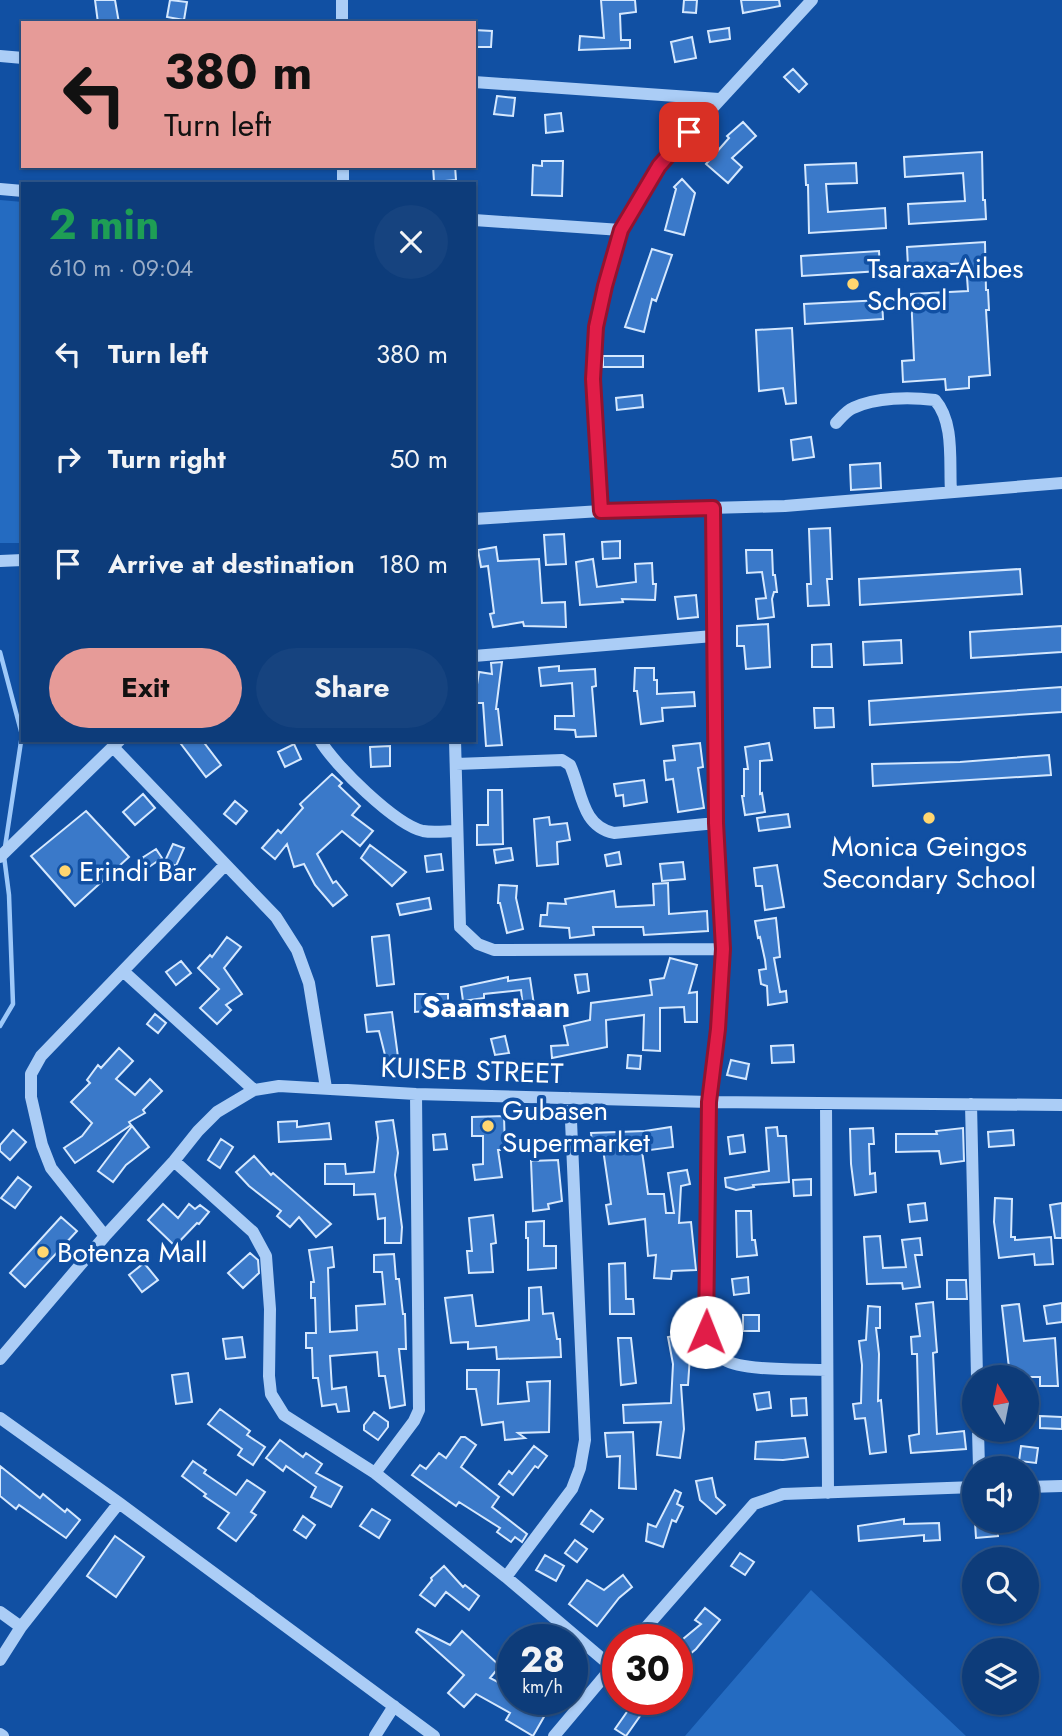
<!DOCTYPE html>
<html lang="en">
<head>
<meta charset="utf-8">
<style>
	body { margin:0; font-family:Jost,sans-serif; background:#16437f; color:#f1f3f6; height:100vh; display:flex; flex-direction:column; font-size:26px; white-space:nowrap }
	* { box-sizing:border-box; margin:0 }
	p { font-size:23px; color:#9aadc7 }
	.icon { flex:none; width:38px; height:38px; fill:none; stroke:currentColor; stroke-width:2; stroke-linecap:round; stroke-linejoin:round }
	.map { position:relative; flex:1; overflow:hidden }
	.panel { position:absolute; left:21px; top:182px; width:455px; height:560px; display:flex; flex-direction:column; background:#0d3c7a; border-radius:0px; box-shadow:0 2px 5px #0004,0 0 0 2px #2d568b }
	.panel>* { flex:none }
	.guide { position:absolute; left:21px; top:21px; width:455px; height:147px; border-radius:0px; box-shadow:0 2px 5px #0004,0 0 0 2px #2d568b; background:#e69b98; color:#111; overflow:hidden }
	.needle { width:46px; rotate:350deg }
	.controls { position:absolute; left:962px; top:1365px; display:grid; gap:14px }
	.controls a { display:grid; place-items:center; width:77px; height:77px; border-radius:50%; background:#0d3c7a; box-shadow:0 2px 5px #0004,0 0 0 2px #2d568b; font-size:35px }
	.speed { position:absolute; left:497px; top:1624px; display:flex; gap:14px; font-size:35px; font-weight:700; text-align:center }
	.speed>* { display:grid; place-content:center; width:91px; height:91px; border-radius:50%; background:#0d3c7a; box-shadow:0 2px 5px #0004,0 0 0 2px #2d568b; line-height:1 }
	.speed small { font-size:18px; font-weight:400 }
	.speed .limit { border:10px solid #d22; background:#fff; color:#111 }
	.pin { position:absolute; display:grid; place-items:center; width:60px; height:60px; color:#fff; margin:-30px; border-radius:14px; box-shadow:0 4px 10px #0006 }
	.me { position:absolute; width:77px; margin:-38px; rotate:1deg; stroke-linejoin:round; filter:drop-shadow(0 0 5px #0008) }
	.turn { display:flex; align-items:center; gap:24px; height:147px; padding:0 28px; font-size:32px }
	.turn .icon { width:91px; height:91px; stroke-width:2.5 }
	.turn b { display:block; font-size:49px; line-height:60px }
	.round { display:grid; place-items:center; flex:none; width:74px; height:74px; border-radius:37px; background:#16437f }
	.head { display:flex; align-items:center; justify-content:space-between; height:119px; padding:0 28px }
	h1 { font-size:42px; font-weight:700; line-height:52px; color:#1e9e55 }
	.button { display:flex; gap:14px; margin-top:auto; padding:14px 28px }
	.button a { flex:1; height:80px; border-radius:42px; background:#e69b98; color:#111; font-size:28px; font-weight:700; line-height:80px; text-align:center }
	.button a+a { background:#16437f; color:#f1f3f6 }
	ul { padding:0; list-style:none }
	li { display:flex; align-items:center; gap:21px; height:105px; padding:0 28px }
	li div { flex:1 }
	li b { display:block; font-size:26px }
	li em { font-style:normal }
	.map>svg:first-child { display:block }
	.green { fill:#246bc1 }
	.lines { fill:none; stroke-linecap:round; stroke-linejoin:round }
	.stream { stroke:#9dc8f9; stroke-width:4.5 }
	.building { fill:#3a79c9; stroke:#d5e8fe; stroke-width:2 }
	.minor { stroke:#abcdf6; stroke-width:12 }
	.route-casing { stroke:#92132f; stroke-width:18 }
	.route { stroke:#e11d48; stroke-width:12 }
	.poi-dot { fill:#ffd670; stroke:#1150a3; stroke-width:2.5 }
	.labels { text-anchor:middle; stroke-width:7; stroke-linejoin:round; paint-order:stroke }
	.poi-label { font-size:28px; fill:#fff; stroke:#1150a3; text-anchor:start }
	.street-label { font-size:28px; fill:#fff; stroke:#1150a3 }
	.neighbourhood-label { font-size:30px; font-weight:bold; fill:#fff; stroke:#1150a3 }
</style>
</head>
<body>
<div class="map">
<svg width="1062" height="1736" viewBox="0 0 1062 1736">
	<rect width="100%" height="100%" fill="#1150a3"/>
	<path class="green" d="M0,200L23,202V543H0Z
		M811,1590L966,1736H685Z"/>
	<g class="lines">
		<path class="stream" d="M0,652L22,735L5,847
			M0,1026L13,1004L9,895L4,856"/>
	</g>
	<path class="building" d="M95,0H115L119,23H98Z
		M170,0L187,2L184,20L167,17Z
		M601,0H635L636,12L620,14L621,40H630V48L579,50L580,36L604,38Z
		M684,0H697L696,13L683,12Z
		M741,0H779L780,6L743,13Z
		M729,28L730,39L710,42L708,31Z
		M474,30L492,31L491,47H474Z
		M692,37L696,58L675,62L671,42Z
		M793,69L807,84L799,92L784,77Z
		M497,96L515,98L513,116L494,114Z
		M561,113L563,131L546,133L545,115Z
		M743,122L756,136L732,158L742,167L728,183L706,164L729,138L727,136Z
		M982,152L983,200H985L986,219L909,224L908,204L965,201L963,173L905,177L904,157Z
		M542,161H563L562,196L532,195L533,165L542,166Z
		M856,163L857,183L826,184L828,212L885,208L886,228L809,233L808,185H806L805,165Z
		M433,166H455L456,180L434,182Z
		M682,179L695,193L684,235L665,230L676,189L674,187Z
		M985,242L986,290H988L989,310H986L990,375L969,377V388L946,390L945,379L903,382L902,361L914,360L911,294L968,291L966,263L908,267L907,247Z
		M652,249L672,255L656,301L652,299L644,332L625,327Z
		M879,251L880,271L802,276L801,256Z
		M882,300L883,319L805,324L804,304Z
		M792,328L796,403L786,404L783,388L759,391L756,330Z
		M603,356H643V367H603Z
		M642,395L643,407L617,410L616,398Z
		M811,437L814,457L793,460L791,440Z
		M880,463L881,488L851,490L850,465Z
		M830,528L832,579H827L829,605L808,606L807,584H811L809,529Z
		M564,534L566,564L546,565L544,535Z
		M620,541V558L603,559L602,542Z
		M496,547L498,561L539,559L542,603L565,602L566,627L524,626L523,622L493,627L490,614L494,613L488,566L481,567L478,550Z
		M746,550H772L773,575H775L777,592H774L772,599L774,617L758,619L756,599L766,598L762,572L747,573Z
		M593,559L597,587L636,582L635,564L652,563L653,584H656L655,600L622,599L623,602L580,605L576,562Z
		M1020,569L1022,594L860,605L859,579Z
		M696,595L698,617L678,619L675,597Z
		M768,624L770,667L746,669L744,646H737V626Z
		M1062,626V652L971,658L970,632Z
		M901,640L902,663L864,665L863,642Z
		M831,644L832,667H812V645Z
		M502,662L496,709H498L502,745L486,746L483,703H474L479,672L492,674L491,663Z
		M559,666V671L595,669L596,686L592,687L596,736L576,737L575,730L555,729V716H574L572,683L541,686L539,668Z
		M635,668H654V680H657V694L694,692L695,706L662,708L663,721L641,724L637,691H634Z
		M1062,687V712L870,725L869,701Z
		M814,708H833L834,727L815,728Z
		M178,740H202L221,765L206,777Z
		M700,743L703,767L698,768L704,808L678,812L673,779L666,780L664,761L675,760L673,746Z
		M769,743L772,760L760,761V794L762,793L765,812L745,815L742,796H744V769H748L745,747Z
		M294,744L301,759L285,767L278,752Z
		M390,746V766L371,767L370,747Z
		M1049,755L1051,775L873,786L872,764L960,762Z
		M332,774L342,783L339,786L360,806L352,815L373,831L360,846L342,831L317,854L333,883L336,881L347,895L333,906L315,885L304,864L294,867L287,844L275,859L262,848L278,830L281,833L303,808L300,804Z
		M644,780L647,802L624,806L623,795L616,796L614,784Z
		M488,790H502L503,844L477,845V825H488Z
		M143,794L155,808L135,825L123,812Z
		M235,801L247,811L236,824L224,814Z
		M86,811L129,857L75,906L31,856Z
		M788,814L790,827L759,831L757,818Z
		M549,817L550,825L567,823L570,840L557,842L558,864L537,866L534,819Z
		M173,844L184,848L176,866L165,861Z
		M370,845L406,872L392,886L361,858Z
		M511,848L513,860L496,863L494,850Z
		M156,849L162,858L149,867L142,858Z
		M619,852L621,864L607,866L605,855Z
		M441,854L443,870L427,872L425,856Z
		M683,862L685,879L662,881L660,864Z
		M777,865L784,907L765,910L762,886H756L754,868Z
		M668,883L669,914L707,911L708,931L644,935L643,927H593L594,935L570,938L569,928L540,926L541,915H547L548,903L566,904L565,899L614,891L616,907L654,905L653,884Z
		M499,885L517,886L516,898L523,929L507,933L500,903H498Z
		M429,898L431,909L400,915L397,904Z
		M776,918L780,957L774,958L780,992L786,991L787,1002L768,1005L767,986L761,984L759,970L766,969L765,960L760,937L758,938L755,921Z
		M389,935L394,984L377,986L372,940V937Z
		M227,937L241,947L224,968L242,994L226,1005L231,1010L217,1024L200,1008L219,989L198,968L210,955L212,957Z
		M670,958L697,965L689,993L697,992V1022H685L684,1007L660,1008V1051L643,1050L644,1015L606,1020L607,1047L552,1058L551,1046L568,1045L564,1026L590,1020L591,1003L652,995L650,980L664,978Z
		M181,961L191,973L176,985L166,972Z
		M587,974L589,991L578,993L575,975Z
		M508,977V981L530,978L534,1005L523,1007L521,990L484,994V998L463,1001L461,987Z
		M415,994H448V1009L415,1012Z
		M392,1012L398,1057L386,1059L379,1031L367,1032L365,1015Z
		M155,1014L166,1023L158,1033L147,1024Z
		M505,1036L509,1053L495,1055L491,1039Z
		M793,1045L794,1062L772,1063L771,1046Z
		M119,1048L133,1061L116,1079L135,1095L150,1079L162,1091L143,1110L145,1113L129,1122L131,1125L75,1163L64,1148L82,1136L92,1123L71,1102L90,1083L87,1080L98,1065L101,1068Z
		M628,1055L641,1056L640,1069L627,1068Z
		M731,1060L749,1064L746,1079L727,1075Z
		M504,1116L505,1150H498L502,1177L475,1180L473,1165L483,1164V1136H472V1117Z
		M393,1120L398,1153L395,1175L402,1227L401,1243H385V1218L378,1219L375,1194L354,1195V1184H325V1164H345L346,1174L374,1172L378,1138L376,1122Z
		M297,1121V1127L329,1123L331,1139L279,1142L278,1122Z
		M132,1126L149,1147L126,1165L113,1182L98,1171Z
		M671,1127L673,1147L642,1151L648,1194H664L666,1213H674L668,1173L687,1170L690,1184L681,1186L679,1223L691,1222L696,1270L672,1271L671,1279L654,1278L656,1255L648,1256L645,1219L609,1224L606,1205L611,1204L603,1149L593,1150L591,1133L645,1131Z
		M777,1127L778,1136H786L789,1182L753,1185L754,1187L736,1190L726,1187L725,1178L769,1171L766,1128Z
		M873,1128L874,1144H869L870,1174L875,1173L876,1192L855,1195L851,1164L850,1129Z
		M963,1128L964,1161L941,1164L939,1151L896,1152V1134H937L936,1131Z
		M13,1130L26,1142L10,1160L0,1151V1145Z
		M1013,1130L1014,1145L989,1147L988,1132Z
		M445,1134L447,1149L434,1150L433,1135Z
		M743,1135L745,1152L730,1154L728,1137Z
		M221,1139L233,1147L220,1168L208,1160Z
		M254,1156L271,1175L273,1173L331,1224L316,1237L299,1217L290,1227L277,1216L281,1211L249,1186L236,1172Z
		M558,1160L562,1201L548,1204L549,1209L533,1211L531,1161Z
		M18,1177L31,1187L15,1208L1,1198Z
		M811,1179V1195L794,1196L793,1180Z
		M995,1198L1012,1199L1011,1237H1015V1240L1051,1237L1053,1264L1035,1265L1034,1254L999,1258L994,1222Z
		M925,1203L927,1220L910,1222L908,1205Z
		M1062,1203V1238H1055L1050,1205Z
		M163,1204L178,1218L189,1204L195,1209L200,1205L209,1212L199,1224L197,1223L175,1246L148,1220Z
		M736,1211H751L752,1240H755L757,1255L737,1257Z
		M493,1215L496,1243L491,1244L493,1272L469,1273L467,1251H472L469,1218Z
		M61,1217L77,1231L25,1287L10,1273Z
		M544,1221V1246H556V1268L528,1270V1238H526V1222Z
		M880,1236L883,1268L906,1267L902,1240L920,1238L922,1255H915L920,1287L903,1289L902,1283L867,1284L864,1237Z
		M332,1247L334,1267L328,1268L330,1332L357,1330L356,1306L385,1304L382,1272H374V1255L394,1254L396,1279H399L403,1314H405L406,1349H399L405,1405L390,1408L385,1376H379L377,1352L330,1356L332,1389L346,1387L349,1411L338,1412L336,1404L322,1406L318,1378H313L312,1348H306V1333H316L315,1298H311V1282H314L309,1250Z
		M250,1253L258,1260L259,1273L243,1288L228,1273Z
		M144,1263L158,1280L142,1292L129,1275Z
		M625,1263L626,1299H633L634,1314H610L609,1264Z
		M748,1277L749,1293L734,1295L732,1279Z
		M947,1280H966L967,1299H947Z
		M541,1287L543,1314L553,1313L557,1339H560L561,1357L497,1359L496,1347L468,1349V1342L451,1343L445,1298L472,1295L476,1326H481L529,1320V1288Z
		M933,1302L937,1352L933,1353L937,1434L964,1431L966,1449L911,1453L909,1436L919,1434L917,1354H912L911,1337L920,1336L916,1304Z
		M1062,1303V1322L1047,1324L1044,1306Z
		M1019,1304L1024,1341L1055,1338L1058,1386H1040V1377H1010L1002,1306Z
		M868,1306L880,1307V1328H876L879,1354L878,1401L881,1400L886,1452L870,1454L865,1418L855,1419L853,1404L861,1403L862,1365L859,1341L866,1340Z
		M743,1315H759V1331H743Z
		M686,1334L690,1356L688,1385H681L684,1429L680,1458L657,1455L661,1422L624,1423L623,1405L671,1403L673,1364L668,1337Z
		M242,1337L245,1357L226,1359L223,1339Z
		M618,1338H631L636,1383L621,1385Z
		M467,1370H499L498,1404L529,1401L527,1382L550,1381L549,1432L518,1433L525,1438L505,1440L503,1422L482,1425L476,1389H467Z
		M188,1373L192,1402L176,1404L172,1375Z
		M769,1392L771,1408L757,1410L754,1394Z
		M806,1398L807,1415L792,1416L791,1399Z
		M220,1409L250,1431L247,1435L265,1447L253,1465L238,1455L242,1449L208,1424Z
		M374,1412L388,1422V1427L378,1440L364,1430V1425Z
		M1040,1416L1062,1417V1429L1040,1428Z
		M633,1432L636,1489L619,1488L620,1456L607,1457L605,1433Z
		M461,1437H465L476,1445L461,1467L499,1497L492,1507L527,1534L522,1542L515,1537L511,1542L497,1532L500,1528L459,1502L456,1506L412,1475L420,1465L426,1469L439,1453L446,1458Z
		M805,1438L808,1457L783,1460L755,1459L756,1442Z
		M280,1440L303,1457L306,1453L322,1464L316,1473L342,1487L331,1507L311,1497L316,1487L286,1466L283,1471L266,1458Z
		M534,1446L547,1456L538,1468L535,1466L513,1495L499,1484L509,1471L512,1474Z
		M1021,1446L1038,1448L1036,1463L1019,1461Z
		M193,1461L206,1470L204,1473L236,1495L247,1480L265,1492L251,1512L256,1515L236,1541L218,1528L229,1513L204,1496L206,1494L182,1476Z
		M0,1466L40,1498L43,1494L65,1512L67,1509L80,1520L66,1538L19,1505L16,1509L0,1496Z
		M712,1478L716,1497L725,1505L716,1514L700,1500L696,1481Z
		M675,1490L681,1493L677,1504L683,1507L676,1522L672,1520L663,1547L646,1541L648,1524L656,1527Z
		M372,1509L390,1520L379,1538L360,1526Z
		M591,1510L603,1519L593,1532L581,1524Z
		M303,1516L315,1525L306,1538L294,1530Z
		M904,1519V1524L939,1523L940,1540L924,1541V1535L859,1541L858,1526Z
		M997,1521L998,1536L976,1538L975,1522Z
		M115,1536L144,1557L116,1597L87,1576Z
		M575,1540L587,1549L577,1562L565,1553Z
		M740,1553L754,1562L745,1575L731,1566Z
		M545,1555L564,1566L556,1581L536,1570Z
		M444,1566L463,1587L465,1585L479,1596L469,1610L446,1592L435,1606L420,1595L432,1580L431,1578Z
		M623,1575L632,1587L619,1598L597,1626L569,1604L587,1580L604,1590Z
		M705,1608L720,1620L696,1649L677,1665V1644L701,1624L695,1620Z
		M418,1629L450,1645L462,1631L500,1666L490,1678L511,1689L508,1693L513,1696V1699H519L545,1715L533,1736L506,1720L510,1713L476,1694L464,1707L448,1693L464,1675L416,1632Z
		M636,1699H652L626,1736L615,1729Z"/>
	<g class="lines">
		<path class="minor" d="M342,0V23
			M0,56L23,58
			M474,82L719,99
			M343,166V184
			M0,189L23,191
			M474,220L621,230
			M836,423C841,418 846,411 853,408C876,397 910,397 935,400C955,423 949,463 951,492
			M713,507L716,823L723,949L718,1029L709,1102L706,1332C711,1342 716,1354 725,1360C742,1371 804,1369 826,1370
			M601,511L593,379L596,326L621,230L659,166L812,0
			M474,519L601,511L785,506L1062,483
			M0,561L23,560
			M474,656L713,636
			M320,740C334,765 396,825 423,831C434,833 446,831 457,831
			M455,740L460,927L478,944L494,950L723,949
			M113,747L276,917L297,950L309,983L326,1088
			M456,764L562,760L570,765C582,791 581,826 614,833L716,823
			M0,857L120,740
			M123,971L254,1090
			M826,1104L828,1493
			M971,1104L977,1377
			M174,1161L253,1232L266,1256L270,1309L269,1376L271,1394L284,1415L375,1473L506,1577L612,1667
			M105,1236L51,1168L42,1145L31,1097V1074L41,1056L225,865
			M0,1359L105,1236L174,1161L198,1131L217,1112L254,1090L279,1086L416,1094L709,1102L1062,1105
			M0,1418L119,1503L434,1736
			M978,1430L979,1468
			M375,1473L414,1421L419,1410L416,1094
			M1027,1487L1062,1486
			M506,1577L572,1489L580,1468L585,1440L570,1098
			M0,1612L21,1627
			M635,1640L754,1504L783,1494L975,1487
			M0,1660L21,1627L119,1503
			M0,1734L3,1736
			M375,1736L394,1706
			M554,1736L618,1660"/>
	</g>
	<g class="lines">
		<defs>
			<path id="route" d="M689,132L659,166L621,230L605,286L596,327L593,379L601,511L713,508L716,823L723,949L718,1029L709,1102L706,1332"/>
		</defs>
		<use href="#route" class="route-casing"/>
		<use href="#route" class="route"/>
	</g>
	<g class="poi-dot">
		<circle cx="853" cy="284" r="7"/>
		<circle cx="929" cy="818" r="7"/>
		<circle cx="65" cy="871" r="7"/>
		<circle cx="488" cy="1126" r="7"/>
		<circle cx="43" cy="1252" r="7"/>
	</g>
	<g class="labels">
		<g class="poi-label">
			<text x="867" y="278">Tsaraxa-Aibes<tspan x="867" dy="32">School</tspan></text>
			<text x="929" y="856" text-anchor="middle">Monica Geingos<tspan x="929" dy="32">Secondary School</tspan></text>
			<text x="79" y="881">Erindi Bar</text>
			<text x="502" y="1120">Gubasen<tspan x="502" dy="32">Supermarket</tspan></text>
			<text x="57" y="1262">Botenza Mall</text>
		</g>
		<g class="street-label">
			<text transform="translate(472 1070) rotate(2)" y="10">KUISEB STREET</text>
		</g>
		<g class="neighbourhood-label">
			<text x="496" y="1017">Saamstaan</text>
		</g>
	</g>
</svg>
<div class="controls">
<a><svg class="needle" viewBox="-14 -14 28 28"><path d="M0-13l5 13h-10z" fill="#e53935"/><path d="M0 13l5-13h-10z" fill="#9aadc7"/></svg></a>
<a><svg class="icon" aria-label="sound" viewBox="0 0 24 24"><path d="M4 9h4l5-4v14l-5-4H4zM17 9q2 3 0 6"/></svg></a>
<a><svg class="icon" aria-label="search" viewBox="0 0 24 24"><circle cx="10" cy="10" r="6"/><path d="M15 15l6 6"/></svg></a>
<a><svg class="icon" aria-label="layers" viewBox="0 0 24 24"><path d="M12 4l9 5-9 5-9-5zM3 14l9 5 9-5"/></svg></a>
</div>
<div class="speed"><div>28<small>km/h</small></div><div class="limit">30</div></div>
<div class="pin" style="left:689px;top:132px;background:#d93025"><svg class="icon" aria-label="arrive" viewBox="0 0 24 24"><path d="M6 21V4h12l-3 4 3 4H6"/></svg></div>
<svg class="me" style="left:706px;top:1332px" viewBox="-20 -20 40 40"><circle r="19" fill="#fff"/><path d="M0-13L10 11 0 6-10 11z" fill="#e11d48"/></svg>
<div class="guide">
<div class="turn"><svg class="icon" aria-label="left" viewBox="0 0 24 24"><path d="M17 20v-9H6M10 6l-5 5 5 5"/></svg><div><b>380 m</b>Turn left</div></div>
</div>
<section class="panel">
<div class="head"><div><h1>2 min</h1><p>610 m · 09:04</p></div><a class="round"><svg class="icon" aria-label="close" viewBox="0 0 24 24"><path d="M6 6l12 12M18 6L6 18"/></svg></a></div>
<ul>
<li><svg class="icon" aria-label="left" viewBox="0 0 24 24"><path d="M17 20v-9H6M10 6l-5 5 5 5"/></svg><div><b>Turn left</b></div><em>380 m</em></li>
<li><svg class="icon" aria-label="right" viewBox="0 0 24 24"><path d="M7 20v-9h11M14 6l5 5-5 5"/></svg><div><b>Turn right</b></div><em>50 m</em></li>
<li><svg class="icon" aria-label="arrive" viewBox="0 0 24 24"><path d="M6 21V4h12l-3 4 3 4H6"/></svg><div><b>Arrive at destination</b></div><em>180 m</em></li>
</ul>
<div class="button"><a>Exit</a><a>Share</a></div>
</section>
</div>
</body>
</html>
